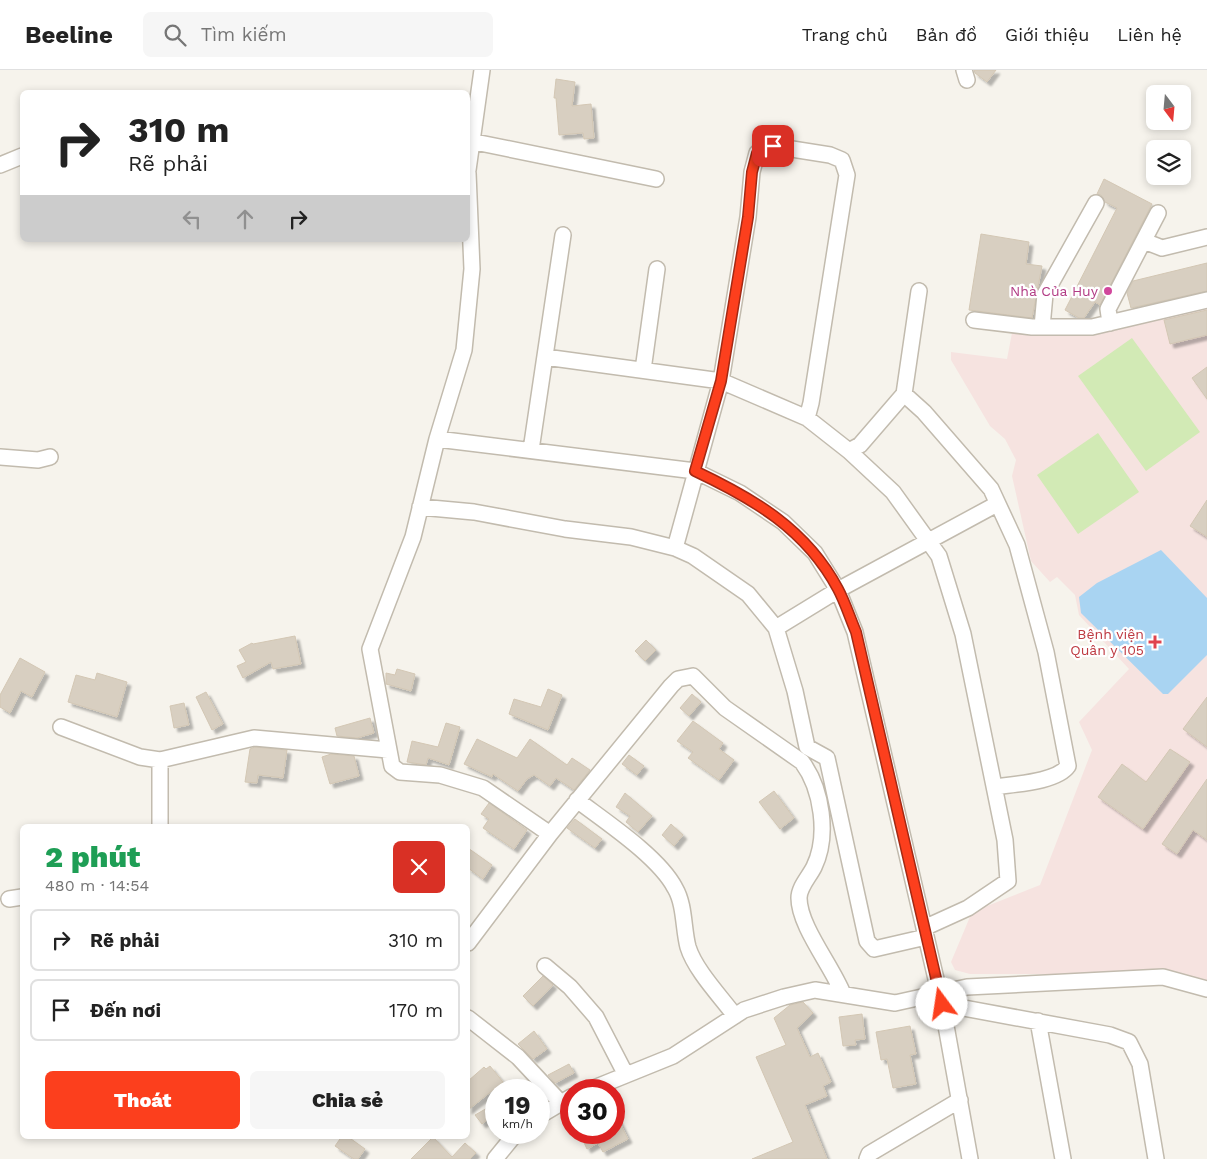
<!DOCTYPE html>
<html lang="vi">
<head>
<meta charset="utf-8">
<style>
	body { margin:0; font-family:"Work Sans",sans-serif; background:#f6f6f6; color:#222; height:100vh; display:flex; flex-direction:column; font-size:19px; white-space:nowrap }
	* { box-sizing:border-box; margin:0 }
	p { font-size:16px; color:#767676 }
	.icon { flex:none; width:28px; height:28px; fill:none; stroke:currentColor; stroke-width:2; stroke-linecap:round; stroke-linejoin:round }
	.map { position:relative; flex:1; overflow:hidden }
	.sheet { position:absolute; left:20px; top:754px; width:450px; height:315px; display:flex; flex-direction:column; background:#fff; border-radius:8px; box-shadow:0 2px 8px #0003 }
	.sheet>* { flex:none }
	.banner { position:absolute; left:20px; top:20px; width:450px; height:152px; border-radius:8px; box-shadow:0 2px 8px #0003; background:#fff; color:#222; overflow:hidden }
	.needle { width:32px; rotate:164deg }
	.buttons { position:absolute; left:1146px; top:15px; display:grid; gap:10px }
	.buttons a { display:grid; place-items:center; width:45px; height:45px; border-radius:8px; background:#fff; box-shadow:0 2px 8px #0003; font-size:25px }
	.speed { position:absolute; left:485px; top:1009px; display:flex; gap:10px; font-size:25px; font-weight:700; text-align:center }
	.speed>* { display:grid; place-content:center; width:65px; height:65px; border-radius:50%; background:#fff; box-shadow:0 2px 8px #0003; line-height:1 }
	.speed small { font-size:12px; font-weight:400 }
	.speed .limit { border:8px solid #d22; background:#fff; color:#111 }
	.pin { position:absolute; display:grid; place-items:center; width:42px; height:42px; color:#fff; margin:-21px; border-radius:10px; box-shadow:0 2px 8px #0006 }
	.me { position:absolute; width:55px; margin:-28px; rotate:346deg; stroke-linejoin:round; filter:drop-shadow(0 0 4px #0008) }
	.turn { display:flex; align-items:center; gap:18px; height:105px; padding:0 25px; font-size:22px }
	.turn .icon { width:65px; height:65px; stroke-width:2.5 }
	.turn b { display:block; font-size:35px; line-height:42px }
	.lanes { display:flex; align-items:center; height:48px; padding:0 25px; background:#0003; justify-content:center; gap:25px; direction:ltr }
	.lanes .off { opacity:.35 }
	.round { display:grid; place-items:center; flex:none; width:52px; height:52px; border-radius:8px; background:#f6f6f6 }
	.overview { display:flex; align-items:center; justify-content:space-between; height:85px; padding:0 25px }
	h1 { font-size:30px; font-weight:800; line-height:38px; color:#1e9e55 }
	.button { display:flex; gap:10px; margin-top:auto; padding:10px 25px }
	.button a { flex:1; height:58px; border-radius:8px; background:#fc3f1d; color:#fff; font-size:20px; font-weight:800; line-height:58px; text-align:center }
	.button a+a { background:#f6f6f6; color:#222 }
	ul { padding:0; list-style:none }
	li { display:flex; align-items:center; gap:15px; height:62px; margin:0 10px 8px; padding:0 15px; border:2px solid #e0e0e0; border-radius:8px }
	li div { flex:1 }
	li b { display:block; font-size:19px }
	li em { font-style:normal }
	header { display:flex; align-items:center; gap:30px; box-sizing:border-box; height:70px; padding:0 25px; background:#fff; border-bottom:1px solid #e0e0e0 }
	header strong { font-size:24px }
	nav { display:flex; gap:28px; margin-inline-start:auto; font-size:18px }
	.search { width:350px; height:45px; background:#f6f6f6; display:flex; align-items:center; gap:12px; box-sizing:border-box; padding:0 18px; border-radius:8px; color:#767676; font-size:19px }
	.map>svg:first-child { display:block }
	.medical { fill:#f6e3e0 }
	.garden { fill:#d2eab5 }
	.water { fill:#a9d4f2 }
	.building { fill:#d8cfc1; stroke:#d3c7b4; filter:url(#shadow) }
	.lines { fill:none; stroke-linecap:round; stroke-linejoin:round }
	.street-casing { stroke:#c2bbae; stroke-width:18 }
	.street { stroke:#fff; stroke-width:15 }
	.route-casing { stroke:#a42913; stroke-width:12 }
	.route { stroke:#fc3f1d; stroke-width:9 }
	.hotel-dot { fill:#d1479c; stroke:#fff; stroke-width:2 }
	.health-dot { fill:#e0444e; stroke:#fff; stroke-width:2 }
	.labels { text-anchor:middle; stroke-width:4.5; stroke-linejoin:round; paint-order:stroke }
	.hotel-label { font-size:14px; fill:#b23c85; stroke:#fff; text-anchor:end }
	.health-label { font-size:14px; fill:#be3a42; stroke:#fff; text-anchor:end }
</style>
</head>
<body>
<header>
<strong>Beeline</strong>
<div class="search"><svg class="icon" aria-label="search" viewBox="0 0 24 24"><circle cx="10" cy="10" r="6"/><path d="M15 15l6 6"/></svg>Tìm kiếm</div>
<nav><a>Trang chủ</a><a>Bản đồ</a><a>Giới thiệu</a><a>Liên hệ</a></nav>
</header>
<div class="map">
<svg width="1207" height="1089" viewBox="0 0 1207 1089">
	<defs>
		<filter id="shadow"><feDropShadow dx="4" dy="4" stdDeviation="1" flood-color="#0004"/></filter>
	</defs>
	<rect width="100%" height="100%" fill="#f6f3ec"/>
	<path class="medical" d="M1207,235V915L1162,904H970L955,900L951,892L972,842L1040,815L1092,680L1079,652L1129,599L1079,545L1075,525L1057,507L1050,512L1031,491L1012,406L1016,390L1005,369L990,356L951,290V282L1007,289L1012,263L1062,265L1089,262Z"/>
	<path class="garden" d="M1132,268L1200,362L1146,401L1078,306Z
		M1098,363L1139,422L1078,464L1037,405Z"/>
	<path class="water" d="M1161,480L1207,528V585L1168,624H1163L1081,543L1079,527L1097,513Z"/>
	<path class="building" d="M974,0H996L987,12L975,3Z
		M556,9L575,12L572,36L591,34L594,68L584,69L583,63L559,65L556,28H554Z
		M1104,109L1152,134L1100,235L1095,232L1084,248H1079L1065,240L1117,138L1105,132L1101,125L1097,124Z
		M981,164L1029,172L1026,194L1042,196L1032,248L969,240Z
		M1207,193V221L1131,238L1127,223L1133,211Z
		M1207,240V265L1170,274L1164,250Z
		M1207,297V329L1192,308Z
		M1207,430V467L1190,456Z
		M295,566L301,594L273,599L271,592L243,608L237,596L246,592L239,580L252,573L253,574Z
		M646,570L656,580L645,591L635,581Z
		M20,588L45,602L32,627L21,621L10,643L0,637V625Z
		M397,599L415,604L411,621L386,614V603L395,605Z
		M97,603L127,612L117,647L68,632L76,605L95,610Z
		M548,619L562,625L548,660L509,644L514,629L541,637Z
		M206,622L223,654L212,660L196,627Z
		M692,624L701,632L689,646L680,638Z
		M1207,627V677L1183,659Z
		M184,633L189,655L174,658L170,636Z
		M370,648L374,663L357,668L337,666L335,658Z
		M693,651L723,673L719,679L734,690L719,710L688,688L693,682L677,671Z
		M446,653L460,657L449,695L428,688L426,695L407,692L412,671L438,677Z
		M477,669L517,688L530,669L567,695L572,688L590,700L574,720L556,708L550,716L534,705L527,709L518,721L493,704L492,707L464,694Z
		M255,677L287,680L283,708L258,705L257,713L245,712L250,679Z
		M1170,679L1190,692L1143,759L1098,727L1122,694L1146,712Z
		M331,684L354,686L359,706L330,714L322,687Z
		M629,685L644,696L637,705L622,694Z
		M1207,709V770L1193,760L1177,784L1162,774Z
		M774,721L794,748L780,759L759,732Z
		M625,723L652,746L638,762L626,752L630,746L616,737Z
		M489,733L527,760L514,779L483,758L489,749L481,744Z
		M575,749L602,769L595,778L567,758Z
		M671,754L683,765L674,776L662,765Z
		M468,778L492,795L483,809L468,798Z
		M543,906L553,915L533,936L523,926Z
		M803,932L813,943L797,958L810,987L818,983L831,1012L823,1016L827,1026L805,1035L827,1089H752L793,1072L756,987L786,975L774,948L790,935Z
		M862,944L865,969L855,970L856,975L843,976L839,947Z
		M910,956L916,984L910,985L916,1014L893,1018L887,989L881,990L876,962Z
		M534,961L547,979L533,989L518,974Z
		M569,994L574,1003L555,1013L548,1005Z
		M490,996L503,1012L468,1040V1011L484,997L486,999Z
		M496,1033V1043L482,1054L475,1045Z
		M614,1041L628,1069L603,1082L598,1073L587,1079L579,1062H614Z
		M342,1066H347L365,1079L358,1089H354L335,1076Z
		M433,1067L452,1087L465,1073L476,1083L470,1089H411Z"/>
	<g class="lines">
		<defs>
			<path id="street" d="M964,0L967,10
				M470,71L656,109
				M0,95L22,86
				M468,100L482,0
				M468,103L472,199L464,280L437,369L413,467L370,579L392,696L400,702L440,705L483,718L550,764L468,873
				M1144,171L1162,178L1207,167
				M974,250L1032,257H1092L1207,230
				M1110,253L1108,239L1158,143
				M1042,257L1045,224L1096,133
				M545,287L721,311L807,348L849,381L860,375L904,324L919,221
				M643,300L657,199
				M904,324L924,342L991,419L1017,475L1046,582L1068,696C1057,712 1014,714 995,717
				M437,369L695,401L740,423L783,452L815,483L838,520L855,562L943,939L970,1089
				M531,380L563,165
				M849,381L893,422L939,486L963,564L1005,770L1008,811L968,838L924,858
				M0,387L38,390L50,387
				M420,437L474,442L565,459L631,467L675,478L693,486L748,524L776,558L795,621L807,677L827,688L867,871L874,879L926,867
				M675,478L721,311L748,147L752,102L757,83L763,78L773,76L830,85L842,90L847,105L811,333L807,348
				M776,558L838,520L997,434
				M61,657L140,687L160,690L254,668L388,680
				M577,730C606,752 659,787 675,818C685,835 683,858 688,877C695,900 721,927 735,946
				M160,756V690
				M550,764L671,616L678,609L693,606L725,638L802,692C822,719 829,766 814,797C809,807 799,817 799,828C799,856 832,896 843,924
				M9,829L22,827
				M545,896L570,917L596,947L626,1005
				M942,934L1110,965L1129,972L1140,994L1156,1089
				M468,948L518,987L560,1032
				M1038,951L1063,1089
				M589,1020L673,986L744,940L784,927L815,920L895,933L967,917L1163,907L1207,919
				M539,1046L571,1027
				M495,1089L517,1062
				M867,1089L869,1084L960,1030"/>
		</defs>
		<use href="#street" class="street-casing"/>
		<use href="#street" class="street"/>
	</g>
	<g class="lines">
		<defs>
			<path id="route" d="M773,76L763,78L757,83L752,102L748,147L721,311L695,401C754,429 806,459 838,519C845,532 850,548 856,562L942,934"/>
		</defs>
		<use href="#route" class="route-casing"/>
		<use href="#route" class="route"/>
	</g>
	<circle class="hotel-dot" cx="1108" cy="221" r="5"/>
	<path class="health-dot" d="M1152.5 564.5h5v5h5v5h-5v5h-5v-5h-5v-5h5z"/>
	<g class="labels">
		<g class="hotel-label">
			<text x="1098" y="226">Nhà Của Huy</text>
		</g>
		<g class="health-label">
			<text x="1144" y="569">Bệnh viện<tspan x="1144" dy="16">Quân y 105</tspan></text>
		</g>
	</g>
</svg>
<div class="buttons">
<a><svg class="needle" viewBox="-14 -14 28 28"><path d="M0-13l5 13h-10z" fill="#e53935"/><path d="M0 13l5-13h-10z" fill="#767676"/></svg></a>
<a><svg class="icon" aria-label="layers" viewBox="0 0 24 24"><path d="M12 4l9 5-9 5-9-5zM3 14l9 5 9-5"/></svg></a>
</div>
<div class="speed"><div>19<small>km/h</small></div><div class="limit">30</div></div>
<div class="pin" style="left:773px;top:76px;background:#d93025"><svg class="icon" aria-label="arrive" viewBox="0 0 24 24"><path d="M6 21V4h12l-3 4 3 4H6"/></svg></div>
<svg class="me" style="left:942px;top:934px" viewBox="-20 -20 40 40"><circle r="19" fill="#fff"/><path d="M0-13L10 11 0 6-10 11z" fill="#fc3f1d"/></svg>
<div class="banner">
<div class="turn"><svg class="icon" aria-label="right" viewBox="0 0 24 24"><path d="M7 20v-9h11M14 6l5 5-5 5"/></svg><div><b>310 m</b>Rẽ phải</div></div>
<div class="lanes"><svg class="icon off" aria-label="left" viewBox="0 0 24 24"><path d="M17 20v-9H6M10 6l-5 5 5 5"/></svg><svg class="icon off" aria-label="ahead" viewBox="0 0 24 24"><path d="M12 20V5M6 11l6-6 6 6"/></svg><svg class="icon" aria-label="right" viewBox="0 0 24 24"><path d="M7 20v-9h11M14 6l5 5-5 5"/></svg></div>
</div>
<section class="sheet">
<div class="overview"><div><h1>2 phút</h1><p>480 m · 14:54</p></div><a class="round" style="background:#d93025;color:#fff"><svg class="icon" aria-label="close" viewBox="0 0 24 24"><path d="M6 6l12 12M18 6L6 18"/></svg></a></div>
<ul>
<li><svg class="icon" aria-label="right" viewBox="0 0 24 24"><path d="M7 20v-9h11M14 6l5 5-5 5"/></svg><div><b>Rẽ phải</b></div><em>310 m</em></li>
<li><svg class="icon" aria-label="arrive" viewBox="0 0 24 24"><path d="M6 21V4h12l-3 4 3 4H6"/></svg><div><b>Đến nơi</b></div><em>170 m</em></li>
</ul>
<div class="button"><a>Thoát</a><a>Chia sẻ</a></div>
</section>
</div>
</body>
</html>
